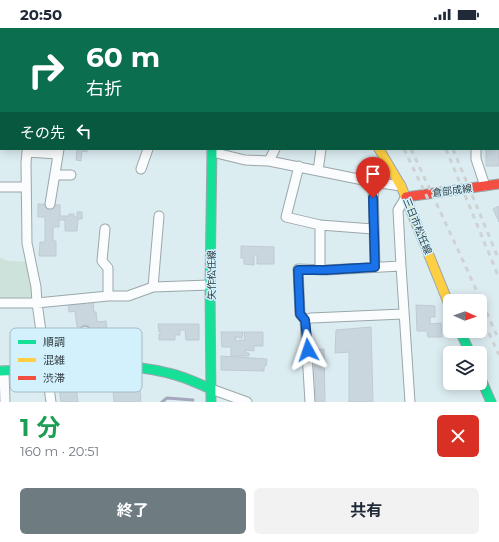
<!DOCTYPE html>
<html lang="ja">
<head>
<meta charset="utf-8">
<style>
	body { margin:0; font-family:Montserrat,"Noto Sans JP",sans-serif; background:#f2f2f3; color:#1f2937; height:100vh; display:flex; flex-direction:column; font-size:15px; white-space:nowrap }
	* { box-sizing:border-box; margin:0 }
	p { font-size:13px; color:#747a83 }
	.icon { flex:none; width:22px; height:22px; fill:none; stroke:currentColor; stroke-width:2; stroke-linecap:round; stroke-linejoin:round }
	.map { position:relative; height:374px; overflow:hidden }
	.panel { display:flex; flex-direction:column; background:#fff; flex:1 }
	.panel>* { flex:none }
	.top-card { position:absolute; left:0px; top:0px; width:499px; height:122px; box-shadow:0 2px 10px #0003; background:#0b6e4f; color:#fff; overflow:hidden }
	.needle { width:26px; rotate:92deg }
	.controls { position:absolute; left:443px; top:266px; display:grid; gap:8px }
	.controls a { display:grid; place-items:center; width:44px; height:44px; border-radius:6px; background:#fff; box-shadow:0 2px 10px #0003; font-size:20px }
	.pin { position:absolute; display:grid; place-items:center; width:34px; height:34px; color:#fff; margin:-41px -17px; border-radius:50% 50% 50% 0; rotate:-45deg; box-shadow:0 0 4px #0007 }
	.pin .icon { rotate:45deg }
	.me { position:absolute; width:44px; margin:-22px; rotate:355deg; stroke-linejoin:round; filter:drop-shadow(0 0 3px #0008) }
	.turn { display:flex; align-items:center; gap:14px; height:84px; padding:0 20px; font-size:18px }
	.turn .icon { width:52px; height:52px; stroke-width:2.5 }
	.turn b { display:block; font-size:28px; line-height:34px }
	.then { display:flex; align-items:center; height:38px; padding:0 20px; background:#0003; gap:8px; font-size:15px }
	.round { display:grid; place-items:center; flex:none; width:42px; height:42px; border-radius:6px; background:#f2f2f3 }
	.overview { display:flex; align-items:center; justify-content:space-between; height:68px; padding:0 20px }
	h1 { font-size:24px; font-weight:700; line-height:30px; color:#1e9e55 }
	.action { display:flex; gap:8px; margin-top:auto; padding:8px 20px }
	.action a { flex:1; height:46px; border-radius:6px; background:#6e7b80; color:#fff; font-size:16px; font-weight:700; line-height:46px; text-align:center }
	.action a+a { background:#f2f2f3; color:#1f2937 }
	.status { display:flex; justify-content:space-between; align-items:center; height:28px; padding:0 20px; background:#fff; direction:ltr }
	.status svg { height:11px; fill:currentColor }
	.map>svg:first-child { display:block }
	.green { fill:#cde2da }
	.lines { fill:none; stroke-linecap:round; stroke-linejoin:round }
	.stream { stroke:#a5a7c0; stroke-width:3 }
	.river { stroke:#a5a7c0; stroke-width:17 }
	.building { fill:#cad6de; stroke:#bfcad0 }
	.street-casing { stroke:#9aa7aa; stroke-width:11 }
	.fast-casing { stroke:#9aa7aa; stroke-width:11 }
	.slow-casing { stroke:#9aa7aa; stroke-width:11 }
	.jam-casing { stroke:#9aa7aa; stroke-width:11 }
	.street { stroke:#fafcfd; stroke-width:9 }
	.fast { stroke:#16e098; stroke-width:9 }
	.slow { stroke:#ffcf43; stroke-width:9 }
	.jam { stroke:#f24e42; stroke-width:9 }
	.rail { stroke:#ced2d3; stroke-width:3; stroke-dasharray:5 5; stroke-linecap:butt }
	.route-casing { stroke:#114b97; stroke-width:10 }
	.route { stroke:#1a73e8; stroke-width:7 }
	.labels { text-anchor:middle; stroke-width:3; stroke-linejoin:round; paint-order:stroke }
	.street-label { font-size:10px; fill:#323e43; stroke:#d2f1fc }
	.key { fill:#d2f1fc; stroke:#a2bbc4; stroke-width:1 }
	.key-label { font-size:11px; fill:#323e43 }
</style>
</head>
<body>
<div class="status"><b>20:50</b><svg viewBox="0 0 49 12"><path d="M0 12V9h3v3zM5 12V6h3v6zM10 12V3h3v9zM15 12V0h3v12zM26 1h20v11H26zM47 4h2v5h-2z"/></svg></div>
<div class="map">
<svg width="499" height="374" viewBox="0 0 499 374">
	<rect width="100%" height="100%" fill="#dcedf2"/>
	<path class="green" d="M0,230L9,233L31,234L37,269L0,270Z"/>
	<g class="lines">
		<path class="stream" d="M466,1L467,0
			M0,64H1
			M162,374L167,370L193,372"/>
		<path class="river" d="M308,0V1"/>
	</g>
	<path class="building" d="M498,91L499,138H486V121H498Z
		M77,121H87V124L82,123L81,133L76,132Z
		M38,176L60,177V188H69V186H74V189H77V184H82V191H78L77,203H65V192H59V199H53V213H56V228H39L40,214H45V189H38Z
		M499,178V194L493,181Z
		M241,218L274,219V236H257V227H254V237L244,236V230H241Z
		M93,273L94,284H96L97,294L106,293L107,306L100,307V304L90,306L89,297L77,299L75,283L69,284L68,276Z
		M416,277L435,278V289H430V296L441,295L442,309H428L427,303H417Z
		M158,296H199V312H186L185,302H180V307H175V312H159V306H161V304H159Z
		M371,299L373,374H349V324L335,325L336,302Z
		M221,304H243L242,310L236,309V308H235L236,313H239V312H245L244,304H263V318H254V323L246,322V325H249V328H231V319H222Z
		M324,321L325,374H316L314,322Z
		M221,328L267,331L266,338H264V343L221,342Z
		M115,355H126V357L131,356L133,360L140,359L141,374H114L113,361H115Z
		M76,357L78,374H61L59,360Z"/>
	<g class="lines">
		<defs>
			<path id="street" d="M149,1V0
				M267,1V0
				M482,1V0
				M0,20H1
				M498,81H499
				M476,121V131L485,158
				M212,124L245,132L269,133L373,154L401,158
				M269,133L275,121
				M299,138L286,189L320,197L373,201
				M141,141L148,121
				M318,143L321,121
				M55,147H71
				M373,154L375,239
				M0,159H26
				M50,176L59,121
				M320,197V242
				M105,201L102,233L108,240V268
				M401,238L398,182L406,169
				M153,259L159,188
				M0,275H37L108,268H128L153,259L210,257
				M305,292L311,290L403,286
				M85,303L82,309L86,340
				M4,343L5,374
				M211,361L247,374
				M51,374L37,275L36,259L27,215L26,135L27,124L58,126
				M310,374L305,292L300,286L298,241L326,242L401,238L410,374"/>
			<path id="fast" d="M215,0V1
				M233,0L236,1
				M0,82H1
				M460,303L470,325
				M0,343C52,341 118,332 168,345C183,348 197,355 211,361
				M480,349L491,374
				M211,374L210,257L212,121"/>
			<path id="slow" d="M379,121L401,158L450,279"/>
			<path id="jam" d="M406,169L499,156"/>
		</defs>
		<use href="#street" class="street-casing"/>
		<use href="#fast" class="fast-casing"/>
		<use href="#slow" class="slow-casing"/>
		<use href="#jam" class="jam-casing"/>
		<use href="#street" class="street"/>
		<use href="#fast" class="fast"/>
		<use href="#slow" class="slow"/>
		<use href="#jam" class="jam"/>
		<path class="rail" d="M342,0V1
			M349,0V1
			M395,0L396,1
			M404,121L430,175
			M411,121L459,224L499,312
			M446,121L499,250
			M453,121L499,232
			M489,305L499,327"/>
	</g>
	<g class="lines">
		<defs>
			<path id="route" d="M308,322L305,292L300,286L298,242H326L375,239L373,170"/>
		</defs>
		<use href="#route" class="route-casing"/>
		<use href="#route" class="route"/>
	</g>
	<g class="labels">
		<g class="street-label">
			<text transform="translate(452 162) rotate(-7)" y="4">倉部成線</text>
			<text transform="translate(418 198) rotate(68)" y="4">三日市松任線</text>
			<text transform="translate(211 247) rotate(-90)" y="4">矢作松任線</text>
		</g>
	</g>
	<rect x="10" y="300" width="132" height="64" rx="6" class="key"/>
	<rect x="18" y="312" width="18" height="4" fill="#16e098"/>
	<rect x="18" y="330" width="18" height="4" fill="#ffcf43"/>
	<rect x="18" y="348" width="18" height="4" fill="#f24e42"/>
	<g class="key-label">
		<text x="43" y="318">順調</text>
		<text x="43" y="336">混雑</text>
		<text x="43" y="354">渋滞</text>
	</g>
</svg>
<div class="controls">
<a><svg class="needle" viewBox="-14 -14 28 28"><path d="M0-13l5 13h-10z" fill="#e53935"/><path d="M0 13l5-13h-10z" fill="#747a83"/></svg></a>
<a><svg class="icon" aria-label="layers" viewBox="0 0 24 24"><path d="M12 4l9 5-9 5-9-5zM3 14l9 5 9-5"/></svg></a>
</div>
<div class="pin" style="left:373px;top:170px;background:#d93025"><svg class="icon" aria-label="arrive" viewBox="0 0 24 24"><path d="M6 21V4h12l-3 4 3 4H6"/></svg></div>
<svg class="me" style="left:308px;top:322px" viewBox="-20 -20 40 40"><path d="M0-17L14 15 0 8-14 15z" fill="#1a73e8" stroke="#fff" stroke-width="4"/></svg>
<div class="top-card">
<div class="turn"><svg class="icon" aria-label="right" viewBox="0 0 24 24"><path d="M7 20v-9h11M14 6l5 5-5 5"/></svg><div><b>60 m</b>右折</div></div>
<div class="then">その先<svg class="icon" aria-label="left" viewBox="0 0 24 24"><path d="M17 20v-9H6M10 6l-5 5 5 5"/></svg></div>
</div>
</div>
<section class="panel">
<div class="overview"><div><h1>1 分</h1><p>160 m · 20:51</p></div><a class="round" style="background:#d93025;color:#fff"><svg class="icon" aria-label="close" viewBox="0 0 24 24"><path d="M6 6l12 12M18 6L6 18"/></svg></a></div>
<div class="action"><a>終了</a><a>共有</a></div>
</section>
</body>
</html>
